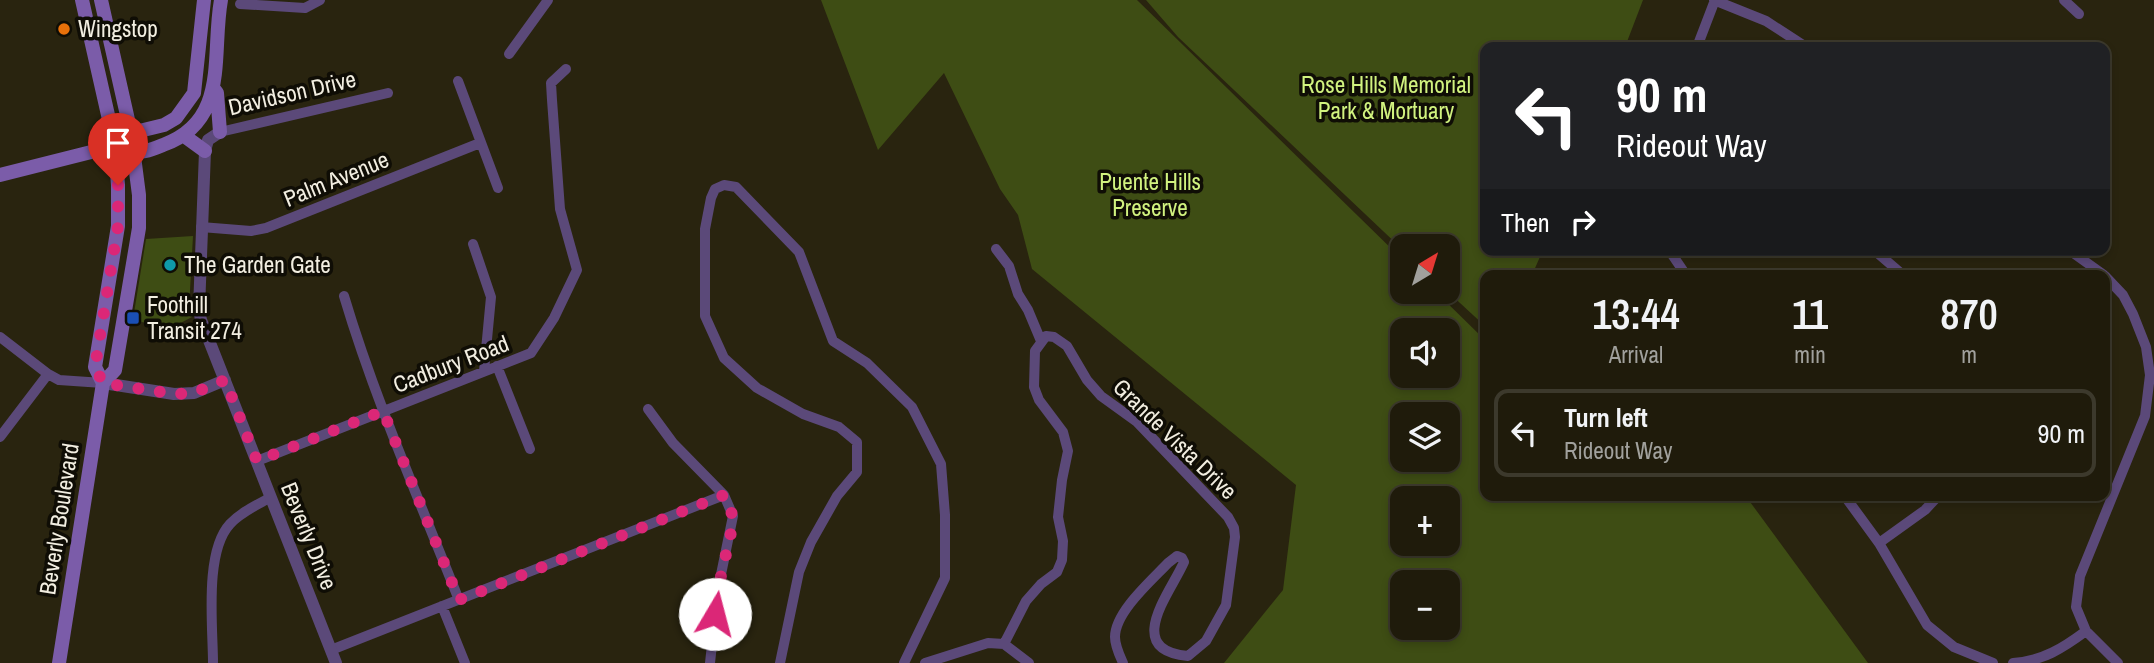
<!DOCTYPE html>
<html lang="en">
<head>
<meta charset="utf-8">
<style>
	body { margin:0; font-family:"Archivo Narrow",sans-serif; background:#272414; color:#f1f3f6; height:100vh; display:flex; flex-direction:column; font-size:26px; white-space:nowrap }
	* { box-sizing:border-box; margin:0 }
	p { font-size:23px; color:#a1a19d }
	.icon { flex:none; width:38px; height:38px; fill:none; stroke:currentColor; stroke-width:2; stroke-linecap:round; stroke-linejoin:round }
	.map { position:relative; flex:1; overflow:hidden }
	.details { position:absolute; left:1480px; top:270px; width:630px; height:231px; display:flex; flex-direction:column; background:#1f1b0b; border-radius:14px; box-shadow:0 4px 10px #0003,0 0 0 2px #3c392c }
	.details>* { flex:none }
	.top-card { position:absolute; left:1480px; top:42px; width:630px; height:214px; border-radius:14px; box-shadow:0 4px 10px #0003,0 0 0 2px #3c392c; background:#202124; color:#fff; overflow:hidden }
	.needle { width:46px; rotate:38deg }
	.controls { position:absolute; left:1390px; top:234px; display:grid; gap:14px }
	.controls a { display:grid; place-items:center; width:70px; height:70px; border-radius:14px; background:#1f1b0b; box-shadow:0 4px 10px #0003,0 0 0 2px #3c392c; font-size:35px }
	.pin { position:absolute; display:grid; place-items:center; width:60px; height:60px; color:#fff; margin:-72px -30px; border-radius:50% 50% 50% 0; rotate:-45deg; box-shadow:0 0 7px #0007 }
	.pin .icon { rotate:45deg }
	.me { position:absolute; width:77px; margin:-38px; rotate:8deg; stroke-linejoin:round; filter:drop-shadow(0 0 5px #0008) }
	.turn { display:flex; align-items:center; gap:24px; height:147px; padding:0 21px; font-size:32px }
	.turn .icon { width:91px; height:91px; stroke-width:2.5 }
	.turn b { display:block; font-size:49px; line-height:60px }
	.then { display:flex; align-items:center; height:66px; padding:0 21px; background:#0003; gap:14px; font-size:26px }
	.eta { display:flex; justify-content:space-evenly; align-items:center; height:119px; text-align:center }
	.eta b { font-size:42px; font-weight:600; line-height:49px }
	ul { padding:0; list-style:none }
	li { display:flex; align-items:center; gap:21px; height:88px; margin:0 14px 10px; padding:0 7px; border:4px solid #3c392c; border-radius:14px }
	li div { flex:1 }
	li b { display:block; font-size:26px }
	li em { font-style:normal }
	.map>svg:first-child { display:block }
	.green { fill:#3e4d14; fill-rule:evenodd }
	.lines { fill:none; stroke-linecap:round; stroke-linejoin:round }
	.minor { stroke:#5b4979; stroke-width:10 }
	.tertiary { stroke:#5b4979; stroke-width:12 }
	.secondary { stroke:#7b5ca9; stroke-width:14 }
	.route { stroke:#db2777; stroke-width:12; stroke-dasharray:0 21.6 }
	.food-dot { fill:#e8710a; stroke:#0f0d05; stroke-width:2.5 }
	.culture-dot { fill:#0f9aa8; stroke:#0f0d05; stroke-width:2.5 }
	.transit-dot { fill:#1a4fb4; stroke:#0f0d05; stroke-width:2.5 }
	.labels { text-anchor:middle; stroke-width:7; stroke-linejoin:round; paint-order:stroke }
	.poi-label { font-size:23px; fill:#f2eee1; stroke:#0f0d05; text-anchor:start }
	.park-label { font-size:23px; fill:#d1f27f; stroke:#0f0d05 }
	.street-label { font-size:23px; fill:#f2eee1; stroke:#0f0d05 }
</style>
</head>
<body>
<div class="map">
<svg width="2154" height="663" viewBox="0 0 2154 663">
	<rect width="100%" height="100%" fill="#29240f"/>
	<path class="green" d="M821,0H1137L1402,259V292H1436L1486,341V495H1745L1868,663H1224L1283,590L1296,485L1032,269L1018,215L1000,189L944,73L878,150ZM1402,331H1447V376H1402ZM1402,415H1447V460H1402ZM1402,499H1447V544H1402ZM1402,583H1447V628H1402Z
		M1146,0H1643L1625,47H1486V250H1543L1532,275H1486V327L1447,291V247H1402V249L1178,37Z
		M193,236L189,309L192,317L171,328L137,321L138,315L134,313L146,239Z"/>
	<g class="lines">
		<path class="minor" d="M1714,0L1766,21L1806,47
			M2064,0L2079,14
			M240,4L305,8L320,0
			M1697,47L1715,0
			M509,54L548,0
			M458,81L498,188
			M220,132L388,93
			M201,227L251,231L266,228L480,143
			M473,244L491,297L484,371
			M996,249L1009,266L1018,294L1028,310L1041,341
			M1669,250L1686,275
			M1874,250L1903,275
			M2069,250L2104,275
			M2105,276L2123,295L2133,314L2146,347L2150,375L2145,416L2080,576L2076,607L2086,631L2118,663
			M344,296C375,400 419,499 459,600
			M0,337L48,374L59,380L103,383
			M497,366L530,449
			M648,409L673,443L724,495L733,516L718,589L710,663
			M0,437L48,374
			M257,461L531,353L554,318L577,270L560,209L552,100L551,83L566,69
			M1844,495L1879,543L1927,625L1954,647L1993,663
			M1879,543L1925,510L1939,495
			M442,606L465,663
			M1004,644L1026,601L1041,584L1057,572L1062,560L1063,541L1058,517L1062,480L1068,451L1063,432L1039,400L1034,387L1035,351L1046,336L1054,337L1067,346L1087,380L1101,396L1137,422L1228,517L1234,528L1235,537L1226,605L1206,641L1188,656C1122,650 1171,592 1184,562L1182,558L1177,556L1168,563C1151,581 1115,612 1115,637C1115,646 1119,654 1123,663
			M331,650L724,495
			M213,663C213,627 204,552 230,524C241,512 257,505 271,497
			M780,663L799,572L811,542L837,496L857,472V442L839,427L803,414L757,388L724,358L705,316V229L711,198L715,189L724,185L736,187L799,252L833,341L867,363L912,407L941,464L945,515V578L904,663
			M925,663L988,643L1004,644L1029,663
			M2013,663C2043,661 2063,648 2086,631"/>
		<path class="tertiary" d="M220,132L208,140L205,151L199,309L201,320L336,663
			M103,383L174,394L194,393L225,380"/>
		<path class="secondary" d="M82,0L115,146L118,185V226L95,367L103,383
			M214,89L217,93L220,132
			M183,135L205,151
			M126,150C139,155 151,150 163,145C230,121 211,55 221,0
			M0,175L115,146L131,133L164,125L176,118L194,93L204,0
			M59,663L103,383L115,370L139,228V195L131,133L101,0"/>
	</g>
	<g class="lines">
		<path class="route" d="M118,185V226L95,367L103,383L174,394L194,393L225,380L257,461L383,411L459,600L724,495L731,509L733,524L718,589L715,614"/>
	</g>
	<circle class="food-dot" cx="64" cy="29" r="7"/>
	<circle class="culture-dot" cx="170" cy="265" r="7"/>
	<rect class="transit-dot" x="126" y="311" width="14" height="14" rx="3.5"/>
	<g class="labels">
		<g class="poi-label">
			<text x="78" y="37">Wingstop</text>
			<text x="184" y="273">The Garden Gate</text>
			<text x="147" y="313">Foothill<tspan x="147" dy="26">Transit 274</tspan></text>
		</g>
		<g class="park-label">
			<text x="1386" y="93">Rose Hills Memorial<tspan x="1386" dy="26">Park &amp; Mortuary</tspan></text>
			<text x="1150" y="190">Puente Hills<tspan x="1150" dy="26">Preserve</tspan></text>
		</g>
		<g class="street-label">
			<text transform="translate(292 93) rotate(-13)" y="8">Davidson Drive</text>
			<text transform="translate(336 179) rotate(-22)" y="8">Palm Avenue</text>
			<text transform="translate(451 364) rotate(-21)" y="8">Cadbury Road</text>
			<text transform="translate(1175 439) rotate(44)" y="8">Grande Vista Drive</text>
			<text transform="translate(59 519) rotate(-81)" y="8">Beverly Boulevard</text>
			<text transform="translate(309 536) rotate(68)" y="8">Beverly Drive</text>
		</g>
	</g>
</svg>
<div class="controls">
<a><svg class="needle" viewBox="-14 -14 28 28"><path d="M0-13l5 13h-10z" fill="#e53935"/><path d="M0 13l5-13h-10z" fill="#a1a19d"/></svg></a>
<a><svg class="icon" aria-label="sound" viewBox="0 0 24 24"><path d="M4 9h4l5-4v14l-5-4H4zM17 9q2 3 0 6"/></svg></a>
<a><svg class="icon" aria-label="layers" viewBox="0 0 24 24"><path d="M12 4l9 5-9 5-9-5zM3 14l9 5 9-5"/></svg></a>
<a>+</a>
<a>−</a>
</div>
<div class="pin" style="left:118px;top:185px;background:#d93025"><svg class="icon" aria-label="arrive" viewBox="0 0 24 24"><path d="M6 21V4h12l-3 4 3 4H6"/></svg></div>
<svg class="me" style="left:715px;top:614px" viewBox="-20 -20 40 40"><circle r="19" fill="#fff"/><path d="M0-13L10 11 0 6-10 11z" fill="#db2777"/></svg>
<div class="top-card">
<div class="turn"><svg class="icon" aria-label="left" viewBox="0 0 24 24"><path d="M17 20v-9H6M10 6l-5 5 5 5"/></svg><div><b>90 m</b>Rideout Way</div></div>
<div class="then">Then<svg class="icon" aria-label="right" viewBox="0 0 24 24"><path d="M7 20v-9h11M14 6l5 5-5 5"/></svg></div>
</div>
<section class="details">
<div class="eta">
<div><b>13:44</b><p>Arrival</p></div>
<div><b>11</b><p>min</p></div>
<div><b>870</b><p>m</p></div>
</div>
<ul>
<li><svg class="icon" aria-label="left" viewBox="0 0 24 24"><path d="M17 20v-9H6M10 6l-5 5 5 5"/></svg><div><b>Turn left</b><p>Rideout Way</p></div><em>90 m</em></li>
</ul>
</section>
</div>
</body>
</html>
